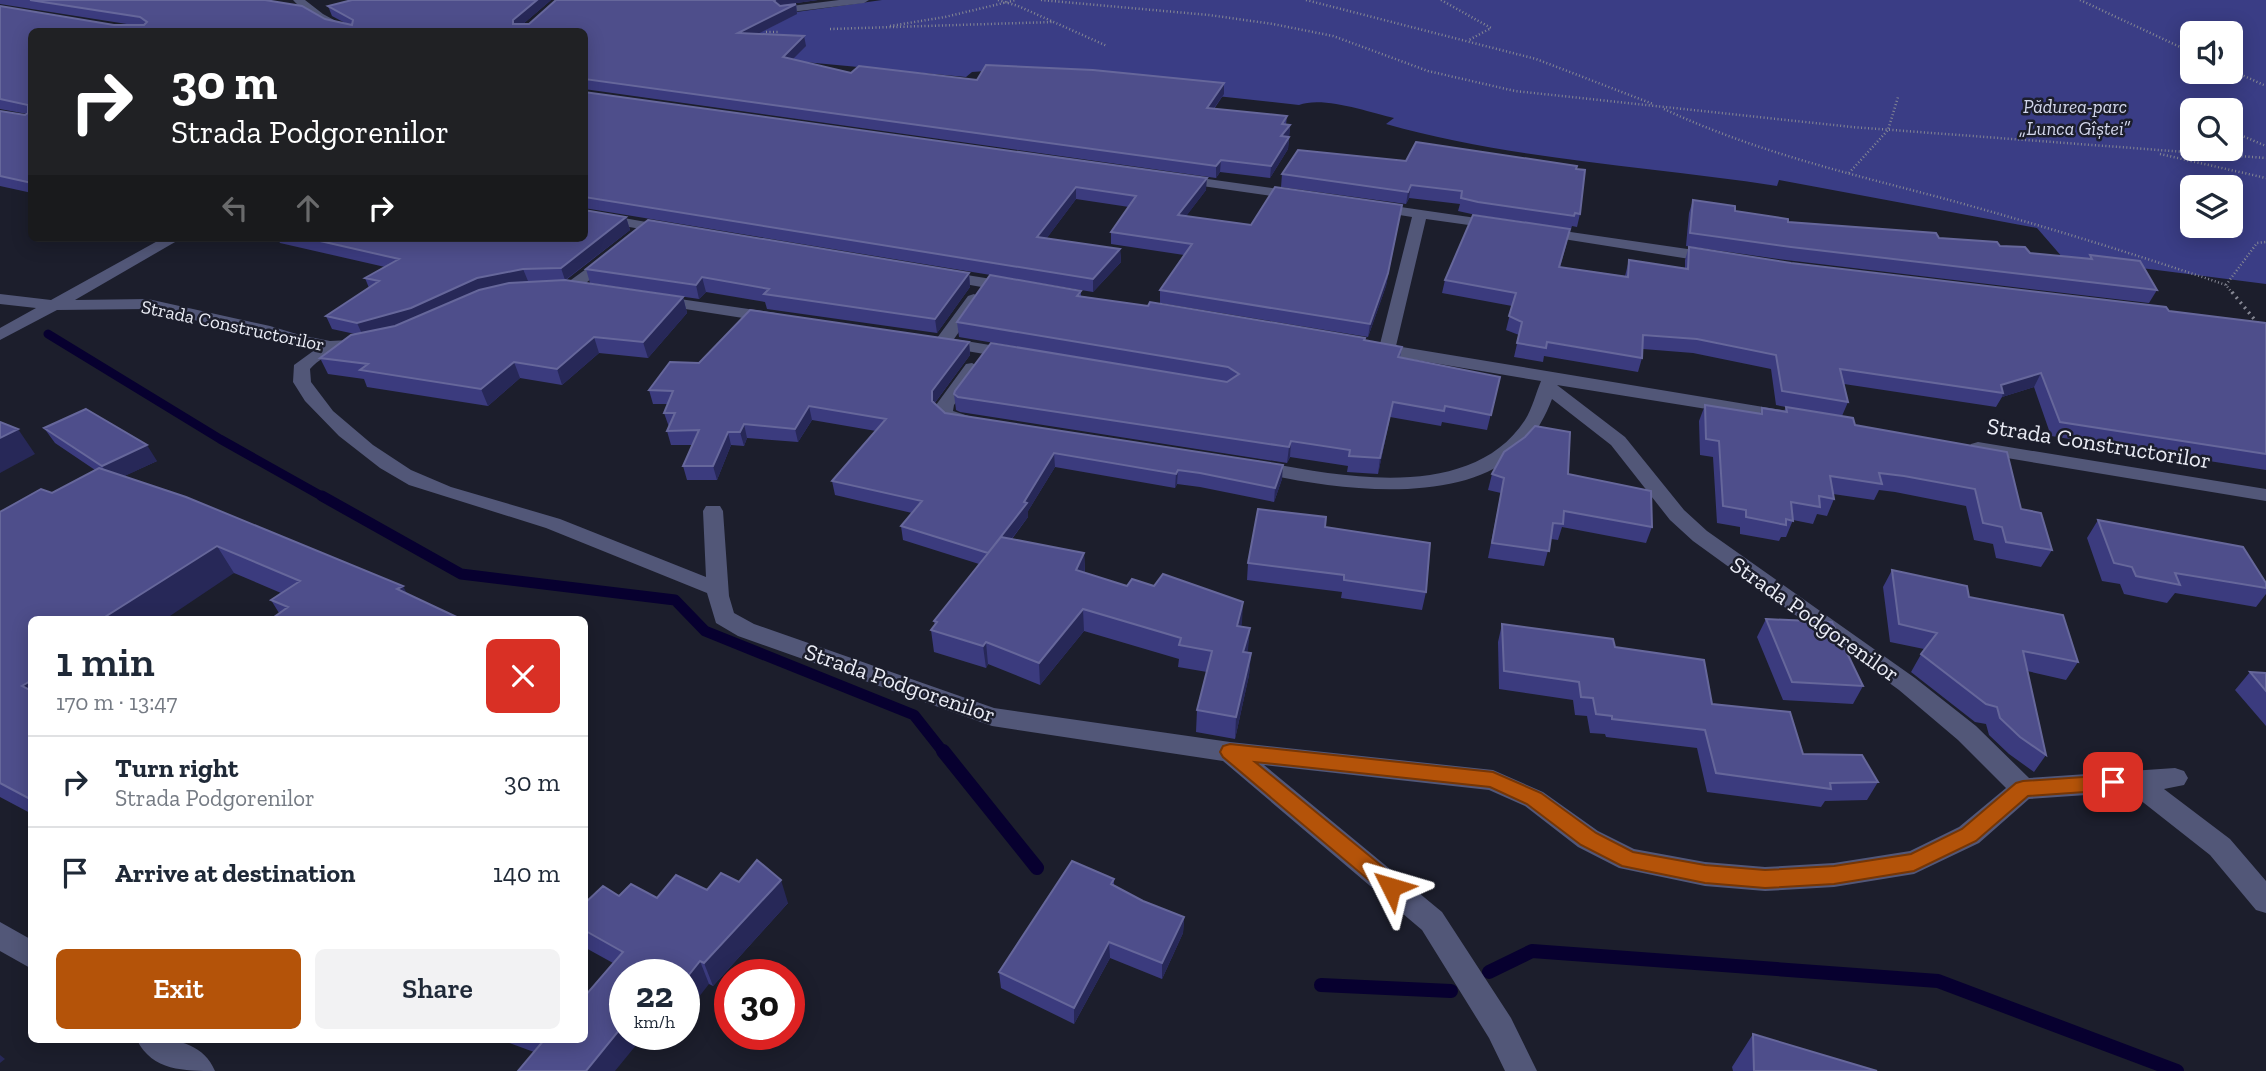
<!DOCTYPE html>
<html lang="en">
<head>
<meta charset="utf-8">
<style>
	body { margin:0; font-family:"Zilla Slab",serif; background:#f2f2f3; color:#1f2937; height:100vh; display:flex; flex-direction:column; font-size:26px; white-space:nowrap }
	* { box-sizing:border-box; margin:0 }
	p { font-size:23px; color:#747a83 }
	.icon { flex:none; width:38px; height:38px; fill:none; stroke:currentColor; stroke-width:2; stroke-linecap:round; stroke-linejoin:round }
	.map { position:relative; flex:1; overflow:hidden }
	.sheet { position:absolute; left:28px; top:616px; width:560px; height:427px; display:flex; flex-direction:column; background:#fff; border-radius:10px; box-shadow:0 4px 18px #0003 }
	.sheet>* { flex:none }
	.banner { position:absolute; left:28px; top:28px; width:560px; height:214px; border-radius:10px; box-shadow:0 4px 18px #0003; background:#202124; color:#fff; overflow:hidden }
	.fabs { position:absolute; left:2180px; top:21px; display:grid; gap:14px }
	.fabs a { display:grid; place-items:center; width:63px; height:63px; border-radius:10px; background:#fff; box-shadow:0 4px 18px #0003; font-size:35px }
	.speed { position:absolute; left:609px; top:959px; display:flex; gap:14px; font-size:35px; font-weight:700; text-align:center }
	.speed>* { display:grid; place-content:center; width:91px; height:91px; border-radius:50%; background:#fff; box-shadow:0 4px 18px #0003; line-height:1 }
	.speed small { font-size:18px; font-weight:400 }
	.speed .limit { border:10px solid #d22; background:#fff; color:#111 }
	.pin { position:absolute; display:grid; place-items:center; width:60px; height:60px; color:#fff; margin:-30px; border-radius:14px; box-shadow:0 4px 10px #0006 }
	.me { position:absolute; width:77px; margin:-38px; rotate:310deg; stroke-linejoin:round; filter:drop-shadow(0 0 5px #0008) }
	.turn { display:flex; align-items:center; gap:24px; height:147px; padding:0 28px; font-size:32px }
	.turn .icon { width:91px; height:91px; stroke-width:2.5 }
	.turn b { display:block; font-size:49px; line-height:60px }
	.lanes { display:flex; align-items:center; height:66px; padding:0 28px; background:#0003; justify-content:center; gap:35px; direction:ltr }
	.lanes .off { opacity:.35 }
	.round { display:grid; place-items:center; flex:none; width:74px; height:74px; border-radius:10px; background:#f2f2f3 }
	.overview { display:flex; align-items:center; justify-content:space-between; height:119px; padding:0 28px }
	h1 { font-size:42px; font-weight:600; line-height:52px }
	.cta { display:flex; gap:14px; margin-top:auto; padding:14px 28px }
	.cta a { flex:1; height:80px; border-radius:10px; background:#b45309; color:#fff; font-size:28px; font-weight:600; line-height:80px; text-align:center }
	.cta a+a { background:#f2f2f3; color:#1f2937 }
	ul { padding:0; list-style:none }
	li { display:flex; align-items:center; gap:21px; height:91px; padding:0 28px; border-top:2px solid #e0e1e3 }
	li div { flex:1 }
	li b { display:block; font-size:26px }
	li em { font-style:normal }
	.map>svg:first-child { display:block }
	.forest { fill:#3a3d85; fill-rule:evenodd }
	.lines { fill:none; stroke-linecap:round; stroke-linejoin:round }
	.stream-far2 { stroke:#07002f; stroke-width:9 }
	.stream-far1 { stroke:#07002f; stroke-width:11 }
	.stream { stroke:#07002f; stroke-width:14 }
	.path-far1 { stroke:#868894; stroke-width:2.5; stroke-dasharray:1 2.5; stroke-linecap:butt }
	.path { stroke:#868894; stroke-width:3.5; stroke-dasharray:2 4.5; stroke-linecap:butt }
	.minor { fill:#525778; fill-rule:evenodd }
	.wall { fill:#3b3b7e }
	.shaded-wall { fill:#272858 }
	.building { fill:#4e4e8b; stroke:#66679b; stroke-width:2 }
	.route { fill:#b45309; stroke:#753606; stroke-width:2 }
	.labels { text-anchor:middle; stroke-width:5; stroke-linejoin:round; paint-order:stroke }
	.far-park-label { font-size:19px; font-style:italic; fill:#d3d7ec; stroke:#1c1e2c }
	.far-street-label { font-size:19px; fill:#eaecf5; stroke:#1c1e2c }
	.street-label { font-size:23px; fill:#eaecf5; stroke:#1c1e2c }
</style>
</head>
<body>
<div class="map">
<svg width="2266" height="1071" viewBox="0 0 2266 1071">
	<rect width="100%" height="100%" fill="#1c1e2c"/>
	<path class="forest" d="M882,0H2266V284L2063,258L2037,228L1779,180L1777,186C1647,166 1513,160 1386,124L1394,118C1368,112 1323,96 1299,105L986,71L972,72L966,77L772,59L737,16H768ZM2193,33H2231V72H2193ZM2193,110H2231V149H2193ZM2193,187H2231V226H2193Z"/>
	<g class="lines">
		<path class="stream-far2" d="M48,334L220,439L325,498"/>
		<path class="stream-far1" d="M322,496L461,574L675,600L705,631L914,715L944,753"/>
		<path class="stream" d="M943,751L1037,868
			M1489,972L1532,951L1938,981L2177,1071
			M1321,985L1451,991"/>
		<path class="path-far1" d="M998,0L1018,6L1107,46
			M1041,0L1209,15L1273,24L1333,36L1428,71L1515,91L1852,127L2266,158
			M1306,0L1536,59L1653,104
			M1441,0L1491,28L1469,40
			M2080,0L2193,53
			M890,26L945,17L1016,0
			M830,29L1053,22
			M766,32H779
			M2231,70L2266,86
			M1664,109C1753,151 1847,173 1942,198C2037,224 2132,253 2226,285L2233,294
			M2231,131L2266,146
			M2160,154L2266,178
			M1849,173L1888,130L1898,97
			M2226,285L2257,243L2266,242"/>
		<path class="path" d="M2232,292L2259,325"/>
		<path class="minor" d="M293,0H305L323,14L356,32C332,32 309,17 293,0Z
			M839,0H869L864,3L783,13L778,10L783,7Z
			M1179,175L1300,192L1307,196L1300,200L1174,182V176Z
			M1373,203L1497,221L1504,225L1497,229L1426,219L1396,346L1794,412L1796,416L1787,422L1557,385L1625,437L1684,510L1707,531L1915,678L1976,726L2029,778L2175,768L2184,771L2188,778L2184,785L2164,789L2230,839L2266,881V913L2256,910L2210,855L2130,792L2029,799L1979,843L1914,874L1834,887L1765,891L1705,886L1619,868L1578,847L1525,806L1489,790L1264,765L1442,912L1511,1018L1537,1071H1505L1489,1038L1422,930L1223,761L992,726L738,636L716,623L707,593L546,528L409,485L380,468L339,436L305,401L293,382L294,365L316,349L148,309L57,310L0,340V328L36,308L0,304V294L51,300L163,238H182L75,300L148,299L270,326L300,335L330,341L370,339L373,343L370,347C348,352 327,350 310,369L311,382L333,411L373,445L411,470L451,487L560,519L706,577L703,511L706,506H720L723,511L729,596L734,613L754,624L994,708L1230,742L1493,770L1543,792L1598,831L1634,849L1705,862L1765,867L1834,863L1910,851L1959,827L2006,788L1958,740L1899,690L1693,541L1670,520L1611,445L1552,399C1544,420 1532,441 1513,456C1450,508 1321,488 1248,470L1245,466L1255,460C1336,476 1470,504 1525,420C1532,409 1536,393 1541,381L1368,352L1365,348L1368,344H1380L1412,217L1368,210L1366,207Z
			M584,211L669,226L676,230L669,234L584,219Z
			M1543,228L1715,253L1723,258L1715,263L1538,235L1536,232L1538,229Z
			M608,253L613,255L616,258L613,261L576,291H564L562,288L564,285Z
			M942,271L1010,282L1018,287L1010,292L936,279L934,276Z
			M974,294L982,299L954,339L1020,350L1023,354L1020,358L1014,359L937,346L934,342L937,338L968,296Z
			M659,296L776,313L784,318L776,323L653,304L651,301Z
			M972,363L981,368L954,405L953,411L975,418L977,422L968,428L947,424L935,413L936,405L966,364Z
			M1978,442L2266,489V501L1971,452L1968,448L1971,444Z
			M0,922L32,940V969L0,951Z
			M137,1040C167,1037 202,1040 215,1071C185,1071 152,1071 137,1040Z"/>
	</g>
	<path class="wall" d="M0,0H265L325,19L345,23L332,16L328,6L551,0L523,24H529L556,0H818L782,5H781L796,4L797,14L758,34L804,36L806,46L793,59L851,73L977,80L1224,83V94L1214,109L1287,116L1286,125H1290L1288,149L1270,178L1220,172L1216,178L584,89V32H32V193L0,186V111L25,115L27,114L0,109V6L114,25H133L0,4Z
		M584,92L1206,190L1186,216L1251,225L1402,205L1386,286L1368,337L1160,303V290L1184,255L1111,244V232L1129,207L1076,199L1046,239L1120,249L1121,262L1093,292L584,208Z
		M1406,161L1576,169L1580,214L1577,227L1572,226L1571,229L1476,215L1458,211L1460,204L1409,198L1406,204L1281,187L1282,174Z
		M1693,200L1735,211L1788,222L2000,246L2030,253L2088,258L2090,255L2157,290L2149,303L1786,260L1686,246L1689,213Z
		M626,217L630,230L566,280L683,297L687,313L648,358L599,353L562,385L520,378L488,406L367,387L364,379L328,374L320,358L355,334L332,329L326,316L369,288L365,278L385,267L280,243L277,238H584Z
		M1567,242L1560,267L1625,276L1629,260L1685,268V260L1689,247L1791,263L2266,323V470L2051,436L2034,387L2002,397L1996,407L1844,384L1848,402L1842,416L1855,425L2021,509L2052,550L2041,567L1996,558L1993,544L1974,540L1966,506L1895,492L1879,490L1874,500L1833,494L1834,499L1827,516L1817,514L1813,524L1793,520L1786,537H1781L1779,541L1740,534V527L1717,523L1713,457L1700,455L1699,421L1705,405L1760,414L1762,408L1784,411L1786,407L1776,405L1771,369L1693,353L1643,349L1642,358L1638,372L1544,356L1543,362L1514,357L1519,335L1506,330L1512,306L1442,293L1445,280Z
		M586,269L969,273L970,287L937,333L767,309L765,302L706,292L699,299L590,283Z
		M1081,291V296L1364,340L1402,347L1400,357L1500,377L1487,430L1442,422L1441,426L1390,417L1378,474L1347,472L1348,466L1290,457L1287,463L960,412L956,410L954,394L1146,369L959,337L957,322Z
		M969,342L970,355L934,404L945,413L1282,479L1274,502L1200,487L1177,484L1175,488L1055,467L1028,511V517L1012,539L1084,553L1085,573L1127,586H1154L1243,602L1241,626L1250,628L1247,652L1251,653L1249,675L1235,739L1196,732L1197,710L1207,672L1178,667L1179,659L1084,631L1040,685L988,664L986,668L934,652L931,630L935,625L934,621L979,564L903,540L901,526L912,513L835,495L832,481L876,431L812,420L798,442L747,438L744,446L731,445L717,480H687L683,466L693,445H671L667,431L669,427L664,413L668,404H653L649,390L699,363Z
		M44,428L157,461L124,476L403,586L279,613L271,600L281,593L234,573L32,620V814L0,797V512L52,493L95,470L55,443Z
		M1492,474H1568L1652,527L1646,543L1562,527L1558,540L1551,539L1544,566L1488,558L1501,493L1488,490Z
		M2098,520L2266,583V594L2256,607L2175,593L2167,603L2124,594L2120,584L2102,581L2087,538Z
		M1325,527L1426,592L1422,610L1341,598L1342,592L1247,580L1248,563Z
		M1892,570L1969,597L2078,662L2066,680L2027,671L2046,755L2034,772L2009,754L1989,735L1986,724L1975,722L1911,672L1924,649L1890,642L1883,587Z
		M1766,619L1863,686L1853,704L1783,700L1757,637Z
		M1502,624L1615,647L1712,704L1803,754L1878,782L1867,800L1825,801L1821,807L1707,792L1697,748L1606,737L1605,734L1590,733L1587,716L1575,715L1573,700L1499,689L1498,642Z
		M2250,672L2266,673V726L2235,690Z
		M1114,879V885L1143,901L1184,917L1183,933L1162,979L1110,958L1074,1024L1001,988L999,972Z
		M707,890L788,903L713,986L709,984L625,975V1034H670L660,1047L642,1038L534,1052L501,1040H584L613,963L584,947V904L619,896L657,898Z
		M1753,1034L1877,1071H1733L1732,1067Z"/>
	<path class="shaded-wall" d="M537,0H551L516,30L513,24V20Z
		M775,0H818L782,5L776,11L774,1Z
		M796,4L797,14L740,43L738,33Z
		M804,36L806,46L785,67L783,57Z
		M1224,83V94L1206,119L1207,108Z
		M1290,125L1289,137L1280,148L1281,136Z
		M1289,137L1288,149L1270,178L1271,166Z
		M1221,160L1220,172L1216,178V166Z
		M1207,178L1206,190L1178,227V215Z
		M1411,185L1409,198L1406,204L1408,192Z
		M1076,187V199L1038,250L1037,237Z
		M1402,205L1386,286L1368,337L1370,324Z
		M626,217L630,230L565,280L561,268Z
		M1120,249L1121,262L1093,292V279Z
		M523,269L528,281L481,290L416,321L363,336L357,323L477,278Z
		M969,273L970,287L937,333L935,319Z
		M702,277L706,292L699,299L696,285Z
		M683,297L687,313L648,358L643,342Z
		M594,337L599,353L562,385L557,369Z
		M969,342L970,355L933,405L932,401V391Z
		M514,362L520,378L488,406L481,389Z
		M2041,373L2034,387L2002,397L2003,393L2001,385Z
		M1393,402L1390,417L1378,474L1380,458Z
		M809,406L812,420L798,442L795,429Z
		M744,424L747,438L744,446L740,432Z
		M18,429L35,454L0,473V438Z
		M728,432L731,445L717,480L713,466Z
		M1291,441L1290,457L1287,463L1289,447Z
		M147,445L157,461L112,482L102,466Z
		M1054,453L1055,467L1028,511V517L990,567L989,553L1024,502Z
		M1283,465L1282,479L1274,502L1275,488Z
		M1178,470L1177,484L1175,488L1176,474Z
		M217,546L234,573L164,620H100Z
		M1084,553L1085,575L1076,570Z
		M403,586L417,613L397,589Z
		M1243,602L1242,623L1236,648L1237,626Z
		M1083,609L1084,631L1040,685L1039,663Z
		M1250,628L1248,650L1242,673L1243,652Z
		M986,642L988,664L986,668L983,646Z
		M1251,653L1249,675L1235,739L1236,717Z
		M32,680V698L22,686Z
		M781,880L788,903L713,986L704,963Z
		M1184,917L1183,933L1162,979V963Z
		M1109,942L1110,958L1074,1024V1008Z
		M700,961L709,984L684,1016V981Z
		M625,1023V1034H640L642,1038L615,1071H586Z
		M653,1034H670L660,1047Z
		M0,1055L5,1059L0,1063Z"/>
	<path class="building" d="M30,0H265L302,6L325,19L352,25L353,20L328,6L352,0H537L513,20V24H529L556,0H775L774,1L780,6L796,4L738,33L804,36L783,57L851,73L859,66L977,80L986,65L1093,70L1224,83L1207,108L1287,116L1282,124L1290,125L1281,136L1289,137L1271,166L1221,160L1216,166L584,79V32H32V183L0,176V111L25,115L28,113V105L0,99V6L114,25H144L147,22L140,17Z
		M584,92L1207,178L1178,215L1251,225L1275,187L1402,205L1388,273L1370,324L1160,290L1192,244L1111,232L1136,196L1076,187L1037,237L1120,249L1093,279L584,197Z
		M1416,142L1577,166L1576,169L1585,170L1580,214L1575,213L1574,216L1478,202L1461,198L1462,191L1411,185L1408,192L1282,174L1298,150L1406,161Z
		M1693,200L1735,206V211L1788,219V222L1936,233L1939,238L1997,242L2000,246L2025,247L2030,253L2092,259L2090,255L2140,261L2157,290L1791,247L1690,233Z
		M584,210L626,217L561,268L523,269L477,278L411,308L357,323L326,316L379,281L365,278L399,259L307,238H584Z
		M1473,215L1570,229L1559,267L1628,277L1629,260L1688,269L1689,247L1791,263L2166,307L2169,311L2266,323V454L2060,422L2041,373L2001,385L2003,393L1840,369L1848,402L1782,391L1776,355L1697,339L1643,335L1642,358L1547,342L1546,348L1517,343L1522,322L1509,316L1516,293L1445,280Z
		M648,220L969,273L935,319L764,294L769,289L702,277L696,285L586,269Z
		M990,275L1081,291L1077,296L1148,306L1150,302L1365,338L1364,340L1402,347L1398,357L1500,377L1491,415L1445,406L1444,411L1393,402L1380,458L1349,456L1350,450L1291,441L1289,447L958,397L954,394L955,391L991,343L1227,382L1239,374L1228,367L957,322Z
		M565,280L683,297L643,342L594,337L557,369L514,362L481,389L360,370L368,364L320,358L351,335L395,326L479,290L509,283Z
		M750,310L969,342L932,391V401L945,413L1283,465L1275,488L1200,473L1178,470L1176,474L1054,453L1024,502L1027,503L988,553L901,526L922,501L832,481L886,419L809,406L795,429L744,424L740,432H728L713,466H683L699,430L667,431L675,413H664L673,391L649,390L670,362L699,363Z
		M1705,405L1762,414V408L1787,412L1786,407L1853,418L1855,425L2007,452L2021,509L2041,513L2052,550L2006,542L2002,527L1983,523L1975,489L1904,476L1879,473L1882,484L1830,476L1834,499L1819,496L1820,507L1791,502L1793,521L1786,519V525L1746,517V510L1723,506L1719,441L1706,439Z
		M86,409L147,445L102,466L44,428Z
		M0,422L18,429L0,438Z
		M1535,426L1570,432L1568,474L1651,491L1652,527L1564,511L1563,524L1553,523L1549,551L1492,543L1504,478L1492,474L1504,452L1525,437Z
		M99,468L186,497L403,586L397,589L463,620H270L288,607L271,600L300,581L217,546L100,620H32V680L22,686L32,691V800L0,783V512L41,489L52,493Z
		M1258,509L1326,517L1325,527L1430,543L1426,592L1344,580V575L1248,563Z
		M2098,520L2243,547L2266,583V588L2175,573L2180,585L2136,576L2132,567L2114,563Z
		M1001,537L1084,553L1076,570L1127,586L1132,579L1154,586L1163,574L1243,602L1237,626L1250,628L1243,652L1251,653L1236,717L1197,710L1212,651L1179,645L1181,638L1083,609L1039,663L986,642L983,646L931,630L937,622L934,621Z
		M1892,570L1967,586L1969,597L2063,615L2078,662L2023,651L2046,755L2020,737L2000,718L1997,707L1986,704L1921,654L1937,633L1899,624Z
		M1766,619L1832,622L1863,686L1792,682Z
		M1502,624L1613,639L1615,647L1704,660L1712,704L1790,712L1803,754L1862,755L1878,782L1830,783L1831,789L1716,773L1705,730L1612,719V716L1596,714L1593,698L1581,697L1579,682L1504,671Z
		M2250,672L2266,673V691Z
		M757,860L781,880L704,963L700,961L684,981V975H625V1023L586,1071H518L544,1040H584V997L623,952L584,930V904L603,886L619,896L631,884L657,898L676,875L707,890L721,873L739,882Z
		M1072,861L1114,879L1111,884L1143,901L1184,917L1162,963L1109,942L1074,1008L999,972Z
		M1753,1034L1877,1071H1754Z"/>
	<path class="route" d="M1230,744L1493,772L1541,793L1596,833L1633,852L1705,865L1765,870L1834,866L1911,854L1962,829L2016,783L2023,781L2113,775L2120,777L2123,782L2120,788L2113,790L2028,796L1976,841L1914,871L1834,884L1765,888L1705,883L1622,866L1581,845L1527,804L1490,787L1255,762L1399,880L1402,887L1399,893L1391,896L1384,893L1223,757L1220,752L1223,746Z"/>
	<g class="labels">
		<g class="far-park-label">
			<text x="2075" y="113">Pădurea-parc<tspan x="2075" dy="22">„Lunca Gîștei”</tspan></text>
		</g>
		<g class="far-street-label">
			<text transform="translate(233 325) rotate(12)" y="7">Strada Constructorilor</text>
		</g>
		<g class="street-label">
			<text transform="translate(2099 443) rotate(9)" y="8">Strada Constructorilor</text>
			<text transform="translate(1815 619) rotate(35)" y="8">Strada Podgorenilor</text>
			<text transform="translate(900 683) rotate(19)" y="8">Strada Podgorenilor</text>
		</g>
	</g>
</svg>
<div class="fabs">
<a><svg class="icon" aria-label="sound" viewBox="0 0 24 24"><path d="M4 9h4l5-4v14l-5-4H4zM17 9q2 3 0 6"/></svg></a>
<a><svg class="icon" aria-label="search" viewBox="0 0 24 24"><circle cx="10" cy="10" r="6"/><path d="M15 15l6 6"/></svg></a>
<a><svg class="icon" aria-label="layers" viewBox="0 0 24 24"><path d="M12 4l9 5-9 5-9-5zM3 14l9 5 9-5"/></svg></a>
</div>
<div class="speed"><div>22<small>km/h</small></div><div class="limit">30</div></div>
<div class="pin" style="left:2113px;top:782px;background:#d93025"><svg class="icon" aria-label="arrive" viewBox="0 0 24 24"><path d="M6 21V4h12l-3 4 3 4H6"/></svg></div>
<svg class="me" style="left:1391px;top:887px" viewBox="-20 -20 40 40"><path d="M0-17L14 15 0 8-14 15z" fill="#b45309" stroke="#fff" stroke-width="4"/></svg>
<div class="banner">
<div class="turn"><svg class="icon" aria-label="right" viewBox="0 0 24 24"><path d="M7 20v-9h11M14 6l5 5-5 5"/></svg><div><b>30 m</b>Strada Podgorenilor</div></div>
<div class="lanes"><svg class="icon off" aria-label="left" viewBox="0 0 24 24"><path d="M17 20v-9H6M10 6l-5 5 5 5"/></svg><svg class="icon off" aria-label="ahead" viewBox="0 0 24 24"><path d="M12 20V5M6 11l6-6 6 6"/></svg><svg class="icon" aria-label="right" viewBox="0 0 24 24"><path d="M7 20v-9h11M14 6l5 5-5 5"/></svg></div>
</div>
<section class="sheet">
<div class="overview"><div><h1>1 min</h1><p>170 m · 13:47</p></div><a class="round" style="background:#d93025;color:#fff"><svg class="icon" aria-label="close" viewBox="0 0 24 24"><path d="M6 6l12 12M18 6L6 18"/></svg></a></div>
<ul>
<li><svg class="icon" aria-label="right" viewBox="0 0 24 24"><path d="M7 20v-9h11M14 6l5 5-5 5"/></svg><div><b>Turn right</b><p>Strada Podgorenilor</p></div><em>30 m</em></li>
<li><svg class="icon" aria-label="arrive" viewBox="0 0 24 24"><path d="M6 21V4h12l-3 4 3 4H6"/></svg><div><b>Arrive at destination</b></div><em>140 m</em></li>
</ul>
<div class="cta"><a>Exit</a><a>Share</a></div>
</section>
</div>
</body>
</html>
